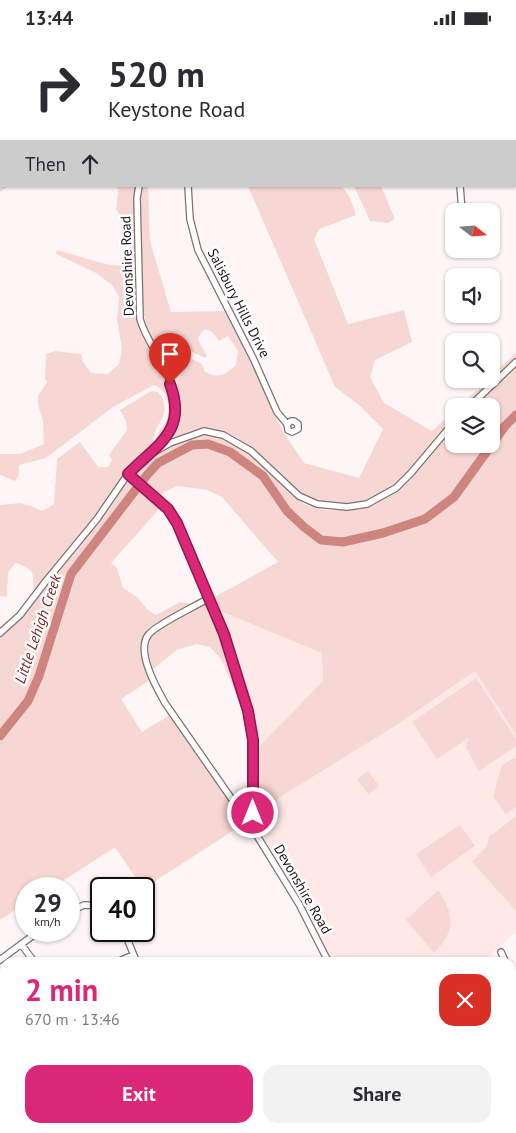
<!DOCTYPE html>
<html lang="en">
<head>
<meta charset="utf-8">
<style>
	body { margin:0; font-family:"PT Sans",sans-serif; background:#f2f2f3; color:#2b2b33; height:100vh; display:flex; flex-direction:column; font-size:19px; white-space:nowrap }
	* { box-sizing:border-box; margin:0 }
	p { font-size:16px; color:#7c7c81 }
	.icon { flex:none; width:28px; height:28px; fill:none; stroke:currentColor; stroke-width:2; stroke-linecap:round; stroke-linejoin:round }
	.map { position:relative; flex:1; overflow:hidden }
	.drawer { position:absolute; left:0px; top:922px; width:516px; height:176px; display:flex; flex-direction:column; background:#fff; border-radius:15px 15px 0 0; box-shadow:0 1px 4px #0004 }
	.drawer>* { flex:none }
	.hud { position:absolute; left:0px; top:0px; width:516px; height:152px; box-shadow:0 1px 4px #0004; background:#fff; color:#2b2b33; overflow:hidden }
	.needle { width:32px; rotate:107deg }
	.controls { position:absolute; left:445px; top:168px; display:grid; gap:10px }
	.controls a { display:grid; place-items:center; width:55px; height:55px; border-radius:10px; background:#fff; box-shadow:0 1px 4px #0004; font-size:25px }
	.speed { position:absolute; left:15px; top:842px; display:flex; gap:10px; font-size:25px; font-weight:700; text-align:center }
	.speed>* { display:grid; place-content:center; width:65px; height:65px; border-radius:50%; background:#fff; box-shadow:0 1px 4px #0004; line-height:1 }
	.speed small { font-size:12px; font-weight:400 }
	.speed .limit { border:2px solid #111; border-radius:8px; background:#fff; color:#111 }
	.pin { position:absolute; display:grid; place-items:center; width:42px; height:42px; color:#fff; margin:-51px -21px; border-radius:50% 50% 50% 0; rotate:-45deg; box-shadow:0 0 5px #0007 }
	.pin .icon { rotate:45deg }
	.me { position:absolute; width:55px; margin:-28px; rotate:0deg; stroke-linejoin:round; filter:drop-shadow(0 0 4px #0008) }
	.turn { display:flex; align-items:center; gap:18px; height:105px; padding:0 25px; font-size:22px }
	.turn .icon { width:65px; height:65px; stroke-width:2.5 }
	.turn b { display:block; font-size:35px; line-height:42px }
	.then { display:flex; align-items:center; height:48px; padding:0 25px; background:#0003; gap:10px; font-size:19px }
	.round { display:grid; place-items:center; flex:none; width:52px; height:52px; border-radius:15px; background:#f2f2f3 }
	.overview { display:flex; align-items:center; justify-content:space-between; height:85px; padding:0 25px }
	h1 { font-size:30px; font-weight:800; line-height:38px; color:#db2777 }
	.action { display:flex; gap:10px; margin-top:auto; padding:10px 25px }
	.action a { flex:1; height:58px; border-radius:15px; background:#db2777; color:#fff; font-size:20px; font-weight:800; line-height:58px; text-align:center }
	.action a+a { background:#f2f2f3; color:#2b2b33 }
	.status { display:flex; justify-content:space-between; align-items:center; height:35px; padding:0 25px; background:#fff; direction:ltr }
	.status svg { height:14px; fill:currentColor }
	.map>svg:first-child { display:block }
	.built { fill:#fee9e7 }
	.green { fill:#f7d7d4 }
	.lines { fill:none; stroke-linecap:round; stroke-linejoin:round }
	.river { stroke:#ce847f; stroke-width:9 }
	.minor-casing { stroke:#7c7271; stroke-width:8 }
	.minor { stroke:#fff; stroke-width:5.5 }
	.route-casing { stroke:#8e194d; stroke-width:12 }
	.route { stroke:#db2777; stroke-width:9 }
	.labels { text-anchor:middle; stroke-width:5; stroke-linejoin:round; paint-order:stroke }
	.street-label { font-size:14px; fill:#181414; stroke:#fff }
	.water-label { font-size:15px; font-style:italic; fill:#7a2223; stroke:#fff }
</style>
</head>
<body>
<div class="status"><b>13:44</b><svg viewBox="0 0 49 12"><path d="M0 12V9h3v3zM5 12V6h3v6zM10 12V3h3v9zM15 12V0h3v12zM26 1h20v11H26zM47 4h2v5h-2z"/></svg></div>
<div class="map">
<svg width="516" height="1098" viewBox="0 0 516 1098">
	<rect width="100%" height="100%" fill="#fef6f6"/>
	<path class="built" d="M215,574L322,618L323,646L256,715V696L250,669Z
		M475,636L516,700V781L473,827L516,876V897L482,927H333L307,875L269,815L258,785L256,777L395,691Z"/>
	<path class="green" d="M0,0L74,1H1V151H8L0,157Z
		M117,151H137L134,159C135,180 136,202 137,224C137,243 135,262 138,282C140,297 147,307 155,319C160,327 162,336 165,344C175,373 174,387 156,412C157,407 157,401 159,397C161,393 164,390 166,387C171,373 168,355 154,350L113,372L46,423L19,430V440L15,446L0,440V419H20L44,409L43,386L38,370V361L47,347L45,344L46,319L55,316L81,319L83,327L91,338L108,339L119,329L122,314L117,285L119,262L112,250L96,238L56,219L57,215L105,229L122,231L129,225C132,201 127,193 116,174L118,157Z
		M143,151H148L150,206L171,277L225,276L253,330L281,393L304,428L359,443L383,394L359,370L335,352L248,151H340C350,158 352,168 356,180L319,194L314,204L348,289L404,275L412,307L375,325L370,342L384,368L432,396L454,376V383C427,409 410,443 376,462C365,468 351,469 339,468C326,468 313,465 302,459C271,439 253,401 214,394C201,392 188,398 177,402L172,398C177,382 182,365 175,349L181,342V321L190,323L202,329L205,337C219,344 225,340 236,330L238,316L228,301L219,306L212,297L205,294L200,299L198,305L207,321L205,323L182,312L175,316L176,333L171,344L160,316L151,304L143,277L140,164Z
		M354,151H381L395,184L388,188L370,186Z
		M516,318V324L466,371H459L489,344H491V341Z
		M516,332V700L475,636L395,691L256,777V715L323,646L322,618L215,574L211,564L278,527L222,462L207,455L177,451L164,457L159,462L134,438L153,421L173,409L204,399L215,400L223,403L247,416L292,460L305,470L326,475H350L374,470L393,459L411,443L454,390V409H491V371H474Z
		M151,356L158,357L162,362L165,374L162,384L155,396L151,413L125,438L95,483L33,558C34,538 35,534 15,528L8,538L7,562L0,561V470L20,468L31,471L42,476L54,469L57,424L80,407L98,432H108L112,425L109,420L127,395L126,386L120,375Z
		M130,444L154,467L162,471L111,528L117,533L123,553L137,562L148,575L156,580L180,567L196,569C185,575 150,587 145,598C140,608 147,634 150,645L121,664L142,697L170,680L245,788L143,854L117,815L114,813L50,854H26V868L0,885V602L18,586L126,446Z
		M204,568L209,570C226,611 243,654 250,699L246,681L221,624L210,612L197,609L177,615L152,635C150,622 146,610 152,598L197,574Z
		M476,643L516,704V711L479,736L466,713L468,703L437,724L412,687Z
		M516,722V772L506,779L493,762L502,730Z
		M368,736L379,751L368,759L357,744Z
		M251,759L250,782L248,784L236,764L243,760Z
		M516,781V876L472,827L487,811L489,802Z
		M460,790L475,811L431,842L416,819Z
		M438,855C455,881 456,895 434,918L406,885Z"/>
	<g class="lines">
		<path class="river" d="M0,701L28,666L39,641L71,539L147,440L158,428L192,410L208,409L230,417L263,441L287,476L304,492L321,505L343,507L383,498L425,484L454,462L505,391L516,380"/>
		<defs>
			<path id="minor" d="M236,1L237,0
				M405,1L406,0
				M139,151L137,163L140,284C144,298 150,307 157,319C174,346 184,387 158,412
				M188,151L190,184L198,215L254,325L277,377L287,389L288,395L292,397L298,394V389L294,386H291L287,389
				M460,151L462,176
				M458,214L464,217L471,214
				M470,371L516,327
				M128,439L168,474L177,488L224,599L249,676L253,705V777L256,799L299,869L329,928
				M209,563C196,571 157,589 149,599C135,615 156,652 165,668L254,796
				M0,598L20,580L46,546L97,484L128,439L147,421L170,408L204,396L223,400L251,416L299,461L317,469L347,472L367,469L396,453L411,438L454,387
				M69,877L84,870L101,871
				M124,896L137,928
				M21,909L35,928
				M501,917L506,928
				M0,925L39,896
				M115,928L133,920
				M511,937L516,946
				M0,1006L5,1002
				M511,1032L516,1029
				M511,1057L516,1067
				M79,1094L83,1098
				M272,1094L276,1098
				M410,1094L412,1098
				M471,1094L473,1098
				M2,1098L8,1094
				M251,1098L256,1094"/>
		</defs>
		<use href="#minor" class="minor-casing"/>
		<use href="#minor" class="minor"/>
	</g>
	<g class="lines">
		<defs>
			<path id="route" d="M170,349C188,397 156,410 128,439L168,474L177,488L224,599L248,676L253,705V778"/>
		</defs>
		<use href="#route" class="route-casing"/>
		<use href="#route" class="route"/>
	</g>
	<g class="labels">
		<g class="street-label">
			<text transform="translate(127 231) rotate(-92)" y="5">Devonshire Road</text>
			<text transform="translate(239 268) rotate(63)" y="5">Salisbury Hills Drive</text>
			<text transform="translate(303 854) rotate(60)" y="5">Devonshire Road</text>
		</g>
		<g class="water-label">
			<text transform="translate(38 594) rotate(-71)" y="5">Little Lehigh Creek</text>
		</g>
	</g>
</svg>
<div class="controls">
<a><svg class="needle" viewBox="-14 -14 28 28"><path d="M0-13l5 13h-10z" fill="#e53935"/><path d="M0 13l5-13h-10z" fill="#7c7c81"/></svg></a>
<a><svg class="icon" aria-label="sound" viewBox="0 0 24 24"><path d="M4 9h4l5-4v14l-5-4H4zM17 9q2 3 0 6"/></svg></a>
<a><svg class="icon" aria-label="search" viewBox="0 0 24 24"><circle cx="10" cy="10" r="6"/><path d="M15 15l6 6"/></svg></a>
<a><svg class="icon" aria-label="layers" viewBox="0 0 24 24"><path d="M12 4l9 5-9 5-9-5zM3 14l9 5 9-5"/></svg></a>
</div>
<div class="speed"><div>29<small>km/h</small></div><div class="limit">40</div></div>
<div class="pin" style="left:170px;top:349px;background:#d93025"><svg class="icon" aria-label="arrive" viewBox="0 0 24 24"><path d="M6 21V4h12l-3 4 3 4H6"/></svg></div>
<svg class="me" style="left:253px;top:778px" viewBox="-20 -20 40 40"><circle r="17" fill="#db2777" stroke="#fff" stroke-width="3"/><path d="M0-11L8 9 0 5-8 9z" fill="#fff"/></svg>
<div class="hud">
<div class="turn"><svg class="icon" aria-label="right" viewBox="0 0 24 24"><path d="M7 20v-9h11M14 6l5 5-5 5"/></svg><div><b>520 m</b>Keystone Road</div></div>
<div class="then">Then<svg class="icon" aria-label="ahead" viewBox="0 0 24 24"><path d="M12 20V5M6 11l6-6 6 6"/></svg></div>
</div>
<section class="drawer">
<div class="overview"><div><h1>2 min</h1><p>670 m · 13:46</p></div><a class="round" style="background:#d93025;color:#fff"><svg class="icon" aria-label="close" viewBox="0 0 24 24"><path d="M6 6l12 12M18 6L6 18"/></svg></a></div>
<div class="action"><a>Exit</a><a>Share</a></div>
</section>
</div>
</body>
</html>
